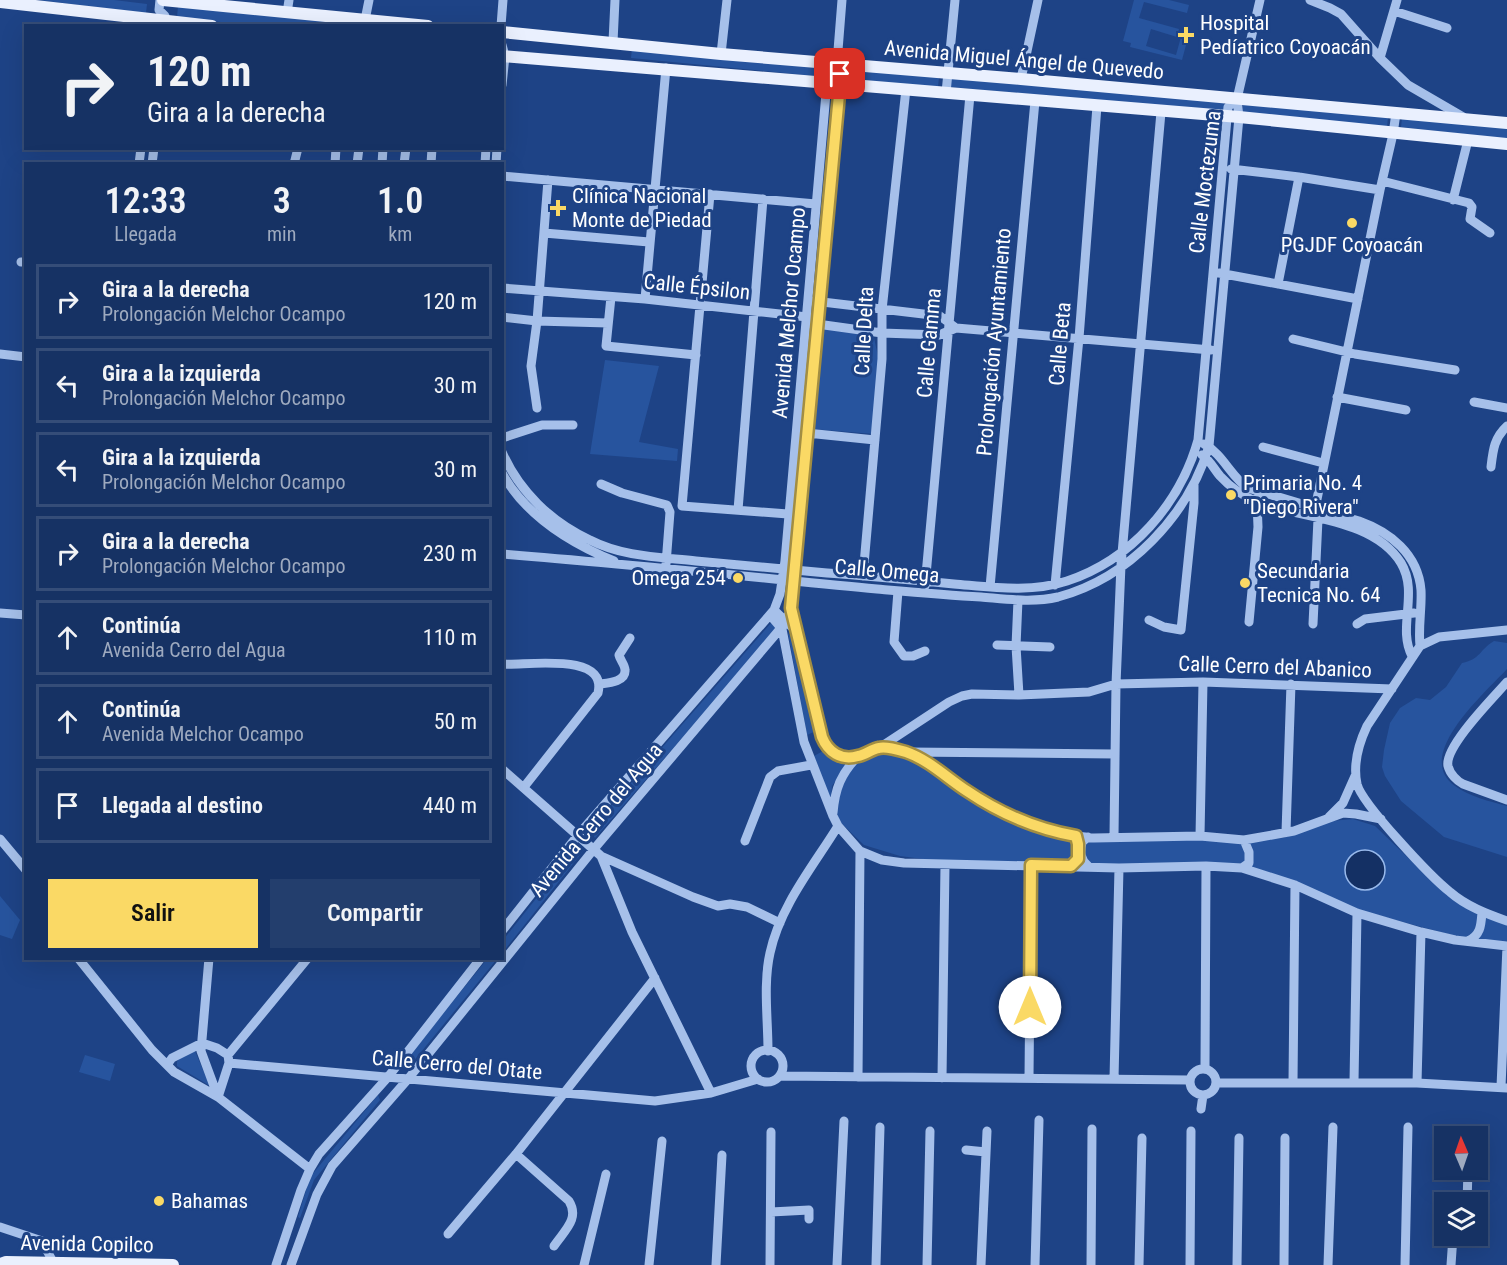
<!DOCTYPE html>
<html lang="es">
<head>
<meta charset="utf-8">
<style>
	body { margin:0; font-family:"Roboto Condensed",sans-serif; background:#233e6d; color:#f1f3f6; height:100vh; display:flex; flex-direction:column; font-size:22px; white-space:nowrap }
	* { box-sizing:border-box; margin:0 }
	p { font-size:20px; color:#9eaabf }
	.icon { flex:none; width:33px; height:33px; fill:none; stroke:currentColor; stroke-width:2; stroke-linecap:round; stroke-linejoin:round }
	.map { position:relative; flex:1; overflow:hidden }
	.drawer { position:absolute; left:24px; top:162px; width:480px; height:798px; display:flex; flex-direction:column; background:#163264; border-radius:0px; box-shadow:0 6px 24px #0002,0 0 0 2px #354d78 }
	.drawer>* { flex:none }
	.banner { position:absolute; left:24px; top:24px; width:480px; height:126px; border-radius:0px; box-shadow:0 6px 24px #0002,0 0 0 2px #354d78; background:#163264; color:#f1f3f6; overflow:hidden }
	.needle { width:39px; rotate:358deg }
	.tools { position:absolute; left:1434px; top:1126px; display:grid; gap:12px }
	.tools a { display:grid; place-items:center; width:54px; height:54px; border-radius:0px; background:#163264; box-shadow:0 6px 24px #0002,0 0 0 2px #354d78; font-size:30px }
	.pin { position:absolute; display:grid; place-items:center; width:51px; height:51px; color:#fff; margin:-26px; border-radius:12px; box-shadow:0 3px 9px #0006 }
	.me { position:absolute; width:66px; margin:-33px; rotate:0deg; stroke-linejoin:round; filter:drop-shadow(0 0 4px #0008) }
	.turn { display:flex; align-items:center; gap:21px; height:126px; padding:0 24px; font-size:27px }
	.turn .icon { width:78px; height:78px; stroke-width:2.5 }
	.turn b { display:block; font-size:42px; line-height:51px }
	.eta { display:flex; justify-content:space-evenly; align-items:center; height:102px; text-align:center }
	.eta b { font-size:36px; font-weight:600; line-height:42px }
	.button { display:flex; gap:12px; margin-top:auto; padding:12px 24px }
	.button a { flex:1; height:69px; border-radius:0px; background:#fad965; color:#111; font-size:24px; font-weight:600; line-height:69px; text-align:center }
	.button a+a { background:#233e6d; color:#f1f3f6 }
	ul { padding:0; list-style:none }
	li { display:flex; align-items:center; gap:18px; height:75px; margin:0 12px 9px; padding:0 12px; border:3px solid #354d78; border-radius:0px }
	li div { flex:1 }
	li b { display:block; font-size:22px }
	li em { font-style:normal }
	.map>svg:first-child { display:block }
	.green { fill:#27549e }
	.water { fill:#143064; stroke:#99baec; stroke-width:1.5 }
	.lines { fill:none; stroke-linecap:round; stroke-linejoin:round }
	.minor { stroke:#a6c0ea; stroke-width:9 }
	.major { stroke:#eaf0fe; stroke-width:12 }
	.route-casing { stroke:#a28d42; stroke-width:15 }
	.route { stroke:#fad965; stroke-width:10 }
	.poi-dot { fill:#fad965; stroke:#1e4386; stroke-width:2 }
	.labels { text-anchor:middle; stroke-width:6; stroke-linejoin:round; paint-order:stroke }
	.poi-label { font-size:21px; fill:#fff; stroke:#1e4386; text-anchor:start }
	.street-label { font-size:21px; fill:#fff; stroke:#1e4386 }
</style>
</head>
<body>
<div class="map">
<svg width="1507" height="1265" viewBox="0 0 1507 1265">
	<rect width="100%" height="100%" fill="#1e4386"/>
	<path class="green" d="M38,0H114L147,4L146,13Z
		M1134,0H1169L1189,5L1187,13L1144,2L1139,18L1179,29L1177,37L1151,29L1146,46L1176,55L1184,26L1188,27L1187,33L1189,34L1182,60L1130,47L1131,43L1123,41Z
		M178,6L383,25L257,26L177,17Z
		M632,48L827,67L825,77L631,58Z
		M843,69L939,77L938,87L846,79Z
		M951,78L1224,102V111L950,87Z
		M1243,104L1388,117L1387,128L1243,113Z
		M1402,118L1507,128V139L1401,127Z
		M809,326L813,328L791,566L787,564Z
		M823,328L873,333L879,361L874,434L812,429Z
		M605,360L659,366L639,442L678,449L677,461L590,454Z
		M771,623L777,629L595,838L590,830Z
		M788,633L793,640L816,731L807,735Z
		M1494,641L1507,643V669C1486,692 1412,756 1455,786C1470,797 1489,801 1507,806V857L1444,837L1401,801L1385,776L1382,767L1384,750L1390,723L1400,708L1416,698L1430,700L1446,687L1462,663C1481,659 1479,650 1494,641Z
		M886,750L906,754L969,794L1061,835L1244,841L1283,838L1331,821L1353,819L1375,826L1449,897L1507,922V944L1459,937L1358,910L1243,867H1124L946,862L900,856L864,845L838,820L836,801L838,791L856,762L869,755Z
		M823,751L850,760L832,786L831,804L814,756Z
		M578,846L584,850L503,952V940Z
		M0,896L20,920L12,939L0,935Z
		M487,959H497L408,1068L400,1067Z
		M195,1051L210,1086L177,1066V1062L180,1056Z
		M85,1055L115,1064L110,1081L79,1072Z
		M378,1095L380,1100L314,1180L300,1218L298,1217L310,1177Z"/>
	<path class="water" d="M1345 870a20 20 0 1 1 40 0a20 20 0 1 1-40 0Z"/>
	<g class="lines">
		<path class="minor" d="M160,0L159,10L165,16L164,26
			M1310,0L1330,8L1341,14L1380,58L1408,85L1463,117
			M1394,11L1447,28
			M287,13L289,0
			M365,20L369,0
			M501,26L503,0
			M613,42L615,0
			M502,45L505,56L502,85
			M721,54L727,0
			M1380,58L1397,0
			M1021,79L1038,0
			M946,93L955,0
			M139,164L141,148
			M152,164L154,148
			M294,164L298,148
			M335,164L336,148
			M357,164L359,148
			M382,164L383,148
			M404,164L406,148
			M431,164L432,148
			M485,164L486,148
			M496,164L497,148
			M1231,169L1299,177L1380,190
			M502,176L816,204
			M1382,181L1469,203L1472,207L1470,219L1490,233
			M710,194L682,506L788,514
			M1453,200L1468,140
			M544,233L649,242
			M21,262H26
			M1219,273L1358,299
			M1278,284L1299,177
			M502,288L645,299L807,317L817,324L882,333L939,335L956,328
			M611,297L606,346L696,355
			M645,299L666,68
			M814,301L940,316L956,328L1211,350
			M502,317L537,321L608,323
			M1293,339L1355,354L1455,370
			M0,354L26,357
			M1337,397L1406,410
			M1474,402L1507,408
			M537,408L531,366L537,321L548,180
			M807,433L875,440
			M502,438L542,425H573
			M1204,444C1223,454 1231,477 1248,488L1359,521C1390,532 1418,554 1421,590C1422,608 1418,627 1420,646
			M1263,447L1323,463
			M502,452C519,491 551,522 590,540C623,557 660,557 696,561C740,565 784,569 827,573C870,576 912,580 954,584C991,587 1031,593 1067,581C1131,560 1180,504 1198,440L1228,107L1237,99
			M1202,455C1210,460 1214,469 1220,476C1230,487 1243,496 1257,502C1302,519 1373,518 1401,563C1419,593 1397,628 1412,656
			M1491,467C1493,450 1494,438 1507,426
			M502,473C526,516 570,543 614,561
			M601,484L622,493L667,505L670,512L666,564
			M738,510L763,199
			M502,554C628,564 752,577 877,589C912,592 946,595 981,597C1006,599 1033,603 1058,597C1129,578 1188,516 1209,446L1239,117L1237,99L1260,0
			M863,576L882,359V310L906,89
			M1055,585L1079,338L1097,106
			M925,586L970,95
			M990,587L1035,101
			M898,591L894,642L904,656H913L925,651
			M1018,600L1016,646L1019,695
			M774,610L796,631L822,737L826,746L833,753L844,758L858,756L879,748L906,752L926,762L968,792L1004,813L1029,824L1054,832L1076,836L1094,838L1200,836L1244,840L1294,831L1343,813L1356,814L1381,819
			M0,613L26,615
			M770,615L782,629L804,742L833,816L838,826L860,851L882,860L904,863L1119,868L1206,866L1242,868L1295,885L1357,913L1421,932L1455,940L1507,946
			M1149,620L1164,627L1181,630L1194,503V485
			M1249,622L1258,527L1257,502L1258,496
			M1313,624L1318,519L1315,509L1380,190L1393,134L1396,113
			M1357,624L1365,619L1414,613
			M1507,630L1439,637L1420,646L1367,726C1359,743 1353,765 1357,784C1362,804 1431,877 1450,892C1466,906 1487,914 1507,921
			M997,645L1050,647
			M502,664C525,666 608,651 598,693L524,787
			M1507,682C1494,697 1444,747 1448,766C1450,774 1457,781 1463,784L1507,800
			M600,684C608,683 626,682 625,670C625,665 620,660 619,655L630,638
			M879,748L949,702L962,696L972,694L1019,695L1089,692L1116,684L1203,682L1392,689
			M908,752L1115,754
			M502,769L601,856L693,897L718,906L730,904L747,907L780,923
			M833,813C835,788 841,774 858,756
			M1329,817L1343,803L1355,776
			M1286,832L1291,684
			M1114,836L1116,684L1121,565L1161,112
			M1200,836L1203,682
			M0,839L26,870
			M745,841L770,777L778,771L811,765
			M601,856L632,932L711,1093
			M1088,866C1080,859 1080,853 1082,842L1088,837
			M1242,868L1249,863V852L1244,840
			M502,931L578,835L774,610L780,594L785,561L827,82L830,73L837,63
			M1468,941C1481,935 1481,925 1482,912
			M78,958L152,1050L174,1072L218,1097L310,1169
			M209,958L201,1051L218,1097
			M751 1066a16 16 0 1 1 32 0a16 16 0 1 1-32 0Z
			M768,1051C768,1019 763,984 770,953C780,906 814,865 838,826
			M228,1055L308,958
			M229,1063L655,1101L711,1093L758,1079
			M167,1065L172,1058L202,1043L217,1048L228,1055L229,1063L218,1097
			M1205,1068L1206,866
			M1190 1082a13 13 0 1 1 26 0a13 13 0 1 1-26 0Z
			M780,1076L1189,1080
			M858,1077L860,851
			M942,1078L945,865
			M1029,1078L1031,865
			M1114,1079L1119,868
			M1293,1082L1295,885
			M1354,1082L1357,913
			M1216,1083H1417L1507,1088
			M1417,1083L1421,932
			M1501,1087L1507,946
			M1201,1109L1203,1095
			M1470,1137V1133
			M966,1150L986,1152
			M516,1154L569,1201C580,1219 564,1231 554,1246
			M1467,1203L1468,1170
			M771,1212L809,1210V1219
			M0,1227L42,1241L53,1262
			M448,1234L516,1154L655,978
			M276,1265L301,1190L310,1169L319,1154L388,1077L481,958
			M291,1265L317,1194L332,1166L408,1079L594,849L786,622L791,608L840,84L837,63L842,0
			M584,1265L606,1174
			M649,1265L662,1141
			M716,1265L722,1155
			M770,1265L771,1132
			M837,1265L844,1121
			M876,1265L880,1127
			M927,1265L930,1131
			M981,1265L987,1131
			M1035,1265L1039,1120
			M1091,1265L1092,1129
			M1139,1265L1142,1138
			M1190,1265L1191,1131
			M1237,1265L1239,1138
			M1284,1265L1285,1138
			M1328,1265L1333,1127
			M1405,1265L1408,1127
			M1451,1265L1453,1236"/>
		<path class="major" d="M163,0L428,26
			M0,2L212,26
			M502,32L721,54L1021,79L1507,123
			M502,56L1239,117L1507,144
			M0,1264L6,1262L173,1265"/>
	</g>
	<g class="lines">
		<defs>
			<path id="route" d="M840,74V84L791,608L822,737C828,752 841,761 858,756C865,755 872,749 879,748C886,746 899,750 906,752C929,760 947,778 967,791C1001,814 1036,829 1076,836L1078,844V859L1071,866L1031,865L1030,1007"/>
		</defs>
		<use href="#route" class="route-casing"/>
		<use href="#route" class="route"/>
	</g>
	<g class="poi-dot">
		<path d="M1183 26h6v6h6v6h-6v6h-6v-6h-6v-6h6z"/>
		<path d="M555 199h6v6h6v6h-6v6h-6v-6h-6v-6h6z"/>
		<circle cx="1352" cy="223" r="6"/>
		<circle cx="1231" cy="495" r="6"/>
		<circle cx="738" cy="578" r="6"/>
		<circle cx="1245" cy="583" r="6"/>
		<circle cx="159" cy="1201" r="6"/>
	</g>
	<g class="labels">
		<g class="poi-label">
			<text x="1200" y="30">Hospital<tspan x="1200" dy="24">Pedíatrico Coyoacán</tspan></text>
			<text x="572" y="203">Clínica Nacional<tspan x="572" dy="24">Monte de Piedad</tspan></text>
			<text x="1352" y="252" text-anchor="middle">PGJDF Coyoacán</text>
			<text x="1243" y="490">Primaria No. 4<tspan x="1243" dy="24">"Diego Rivera"</tspan></text>
			<text x="1257" y="578">Secundaria<tspan x="1257" dy="24">Tecnica No. 64</tspan></text>
			<text x="726" y="585" text-anchor="end">Omega 254</text>
			<text x="171" y="1208">Bahamas</text>
		</g>
		<g class="street-label">
			<text transform="translate(1024 60) rotate(5)" y="7">Avenida Miguel Ángel de Quevedo</text>
			<text transform="translate(1205 182) rotate(-83)" y="7">Calle Moctezuma</text>
			<text transform="translate(697 287) rotate(6)" y="7">Calle Épsilon</text>
			<text transform="translate(789 313) rotate(-85)" y="7">Avenida Melchor Ocampo</text>
			<text transform="translate(864 331) rotate(-87)" y="7">Calle Delta</text>
			<text transform="translate(994 342) rotate(-85)" y="7">Prolongación Ayuntamiento</text>
			<text transform="translate(929 343) rotate(-85)" y="7">Calle Gamma</text>
			<text transform="translate(1060 344) rotate(-85)" y="7">Calle Beta</text>
			<text transform="translate(887 571) rotate(5)" y="7">Calle Omega</text>
			<text transform="translate(1275 667) rotate(2)" y="7">Calle Cerro del Abanico</text>
			<text transform="translate(596 820) rotate(-50)" y="7">Avenida Cerro del Agua</text>
			<text transform="translate(457 1065) rotate(5)" y="7">Calle Cerro del Otate</text>
			<text transform="translate(87 1244) rotate(1)" y="7">Avenida Copilco</text>
		</g>
	</g>
</svg>
<div class="tools">
<a><svg class="needle" viewBox="-14 -14 28 28"><path d="M0-13l5 13h-10z" fill="#e53935"/><path d="M0 13l5-13h-10z" fill="#9eaabf"/></svg></a>
<a><svg class="icon" aria-label="layers" viewBox="0 0 24 24"><path d="M12 4l9 5-9 5-9-5zM3 14l9 5 9-5"/></svg></a>
</div>
<div class="pin" style="left:840px;top:74px;background:#d93025"><svg class="icon" aria-label="arrive" viewBox="0 0 24 24"><path d="M6 21V4h12l-3 4 3 4H6"/></svg></div>
<svg class="me" style="left:1030px;top:1007px" viewBox="-20 -20 40 40"><circle r="19" fill="#fff"/><path d="M0-13L10 11 0 6-10 11z" fill="#fad965"/></svg>
<div class="banner">
<div class="turn"><svg class="icon" aria-label="right" viewBox="0 0 24 24"><path d="M7 20v-9h11M14 6l5 5-5 5"/></svg><div><b>120 m</b>Gira a la derecha</div></div>
</div>
<section class="drawer">
<div class="eta">
<div><b>12:33</b><p>Llegada</p></div>
<div><b>3</b><p>min</p></div>
<div><b>1.0</b><p>km</p></div>
</div>
<ul>
<li><svg class="icon" aria-label="right" viewBox="0 0 24 24"><path d="M7 20v-9h11M14 6l5 5-5 5"/></svg><div><b>Gira a la derecha</b><p>Prolongación Melchor Ocampo</p></div><em>120 m</em></li>
<li><svg class="icon" aria-label="left" viewBox="0 0 24 24"><path d="M17 20v-9H6M10 6l-5 5 5 5"/></svg><div><b>Gira a la izquierda</b><p>Prolongación Melchor Ocampo</p></div><em>30 m</em></li>
<li><svg class="icon" aria-label="left" viewBox="0 0 24 24"><path d="M17 20v-9H6M10 6l-5 5 5 5"/></svg><div><b>Gira a la izquierda</b><p>Prolongación Melchor Ocampo</p></div><em>30 m</em></li>
<li><svg class="icon" aria-label="right" viewBox="0 0 24 24"><path d="M7 20v-9h11M14 6l5 5-5 5"/></svg><div><b>Gira a la derecha</b><p>Prolongación Melchor Ocampo</p></div><em>230 m</em></li>
<li><svg class="icon" aria-label="ahead" viewBox="0 0 24 24"><path d="M12 20V5M6 11l6-6 6 6"/></svg><div><b>Continúa</b><p>Avenida Cerro del Agua</p></div><em>110 m</em></li>
<li><svg class="icon" aria-label="ahead" viewBox="0 0 24 24"><path d="M12 20V5M6 11l6-6 6 6"/></svg><div><b>Continúa</b><p>Avenida Melchor Ocampo</p></div><em>50 m</em></li>
<li><svg class="icon" aria-label="arrive" viewBox="0 0 24 24"><path d="M6 21V4h12l-3 4 3 4H6"/></svg><div><b>Llegada al destino</b></div><em>440 m</em></li>
</ul>
<div class="button"><a>Salir</a><a>Compartir</a></div>
</section>
</div>
</body>
</html>
